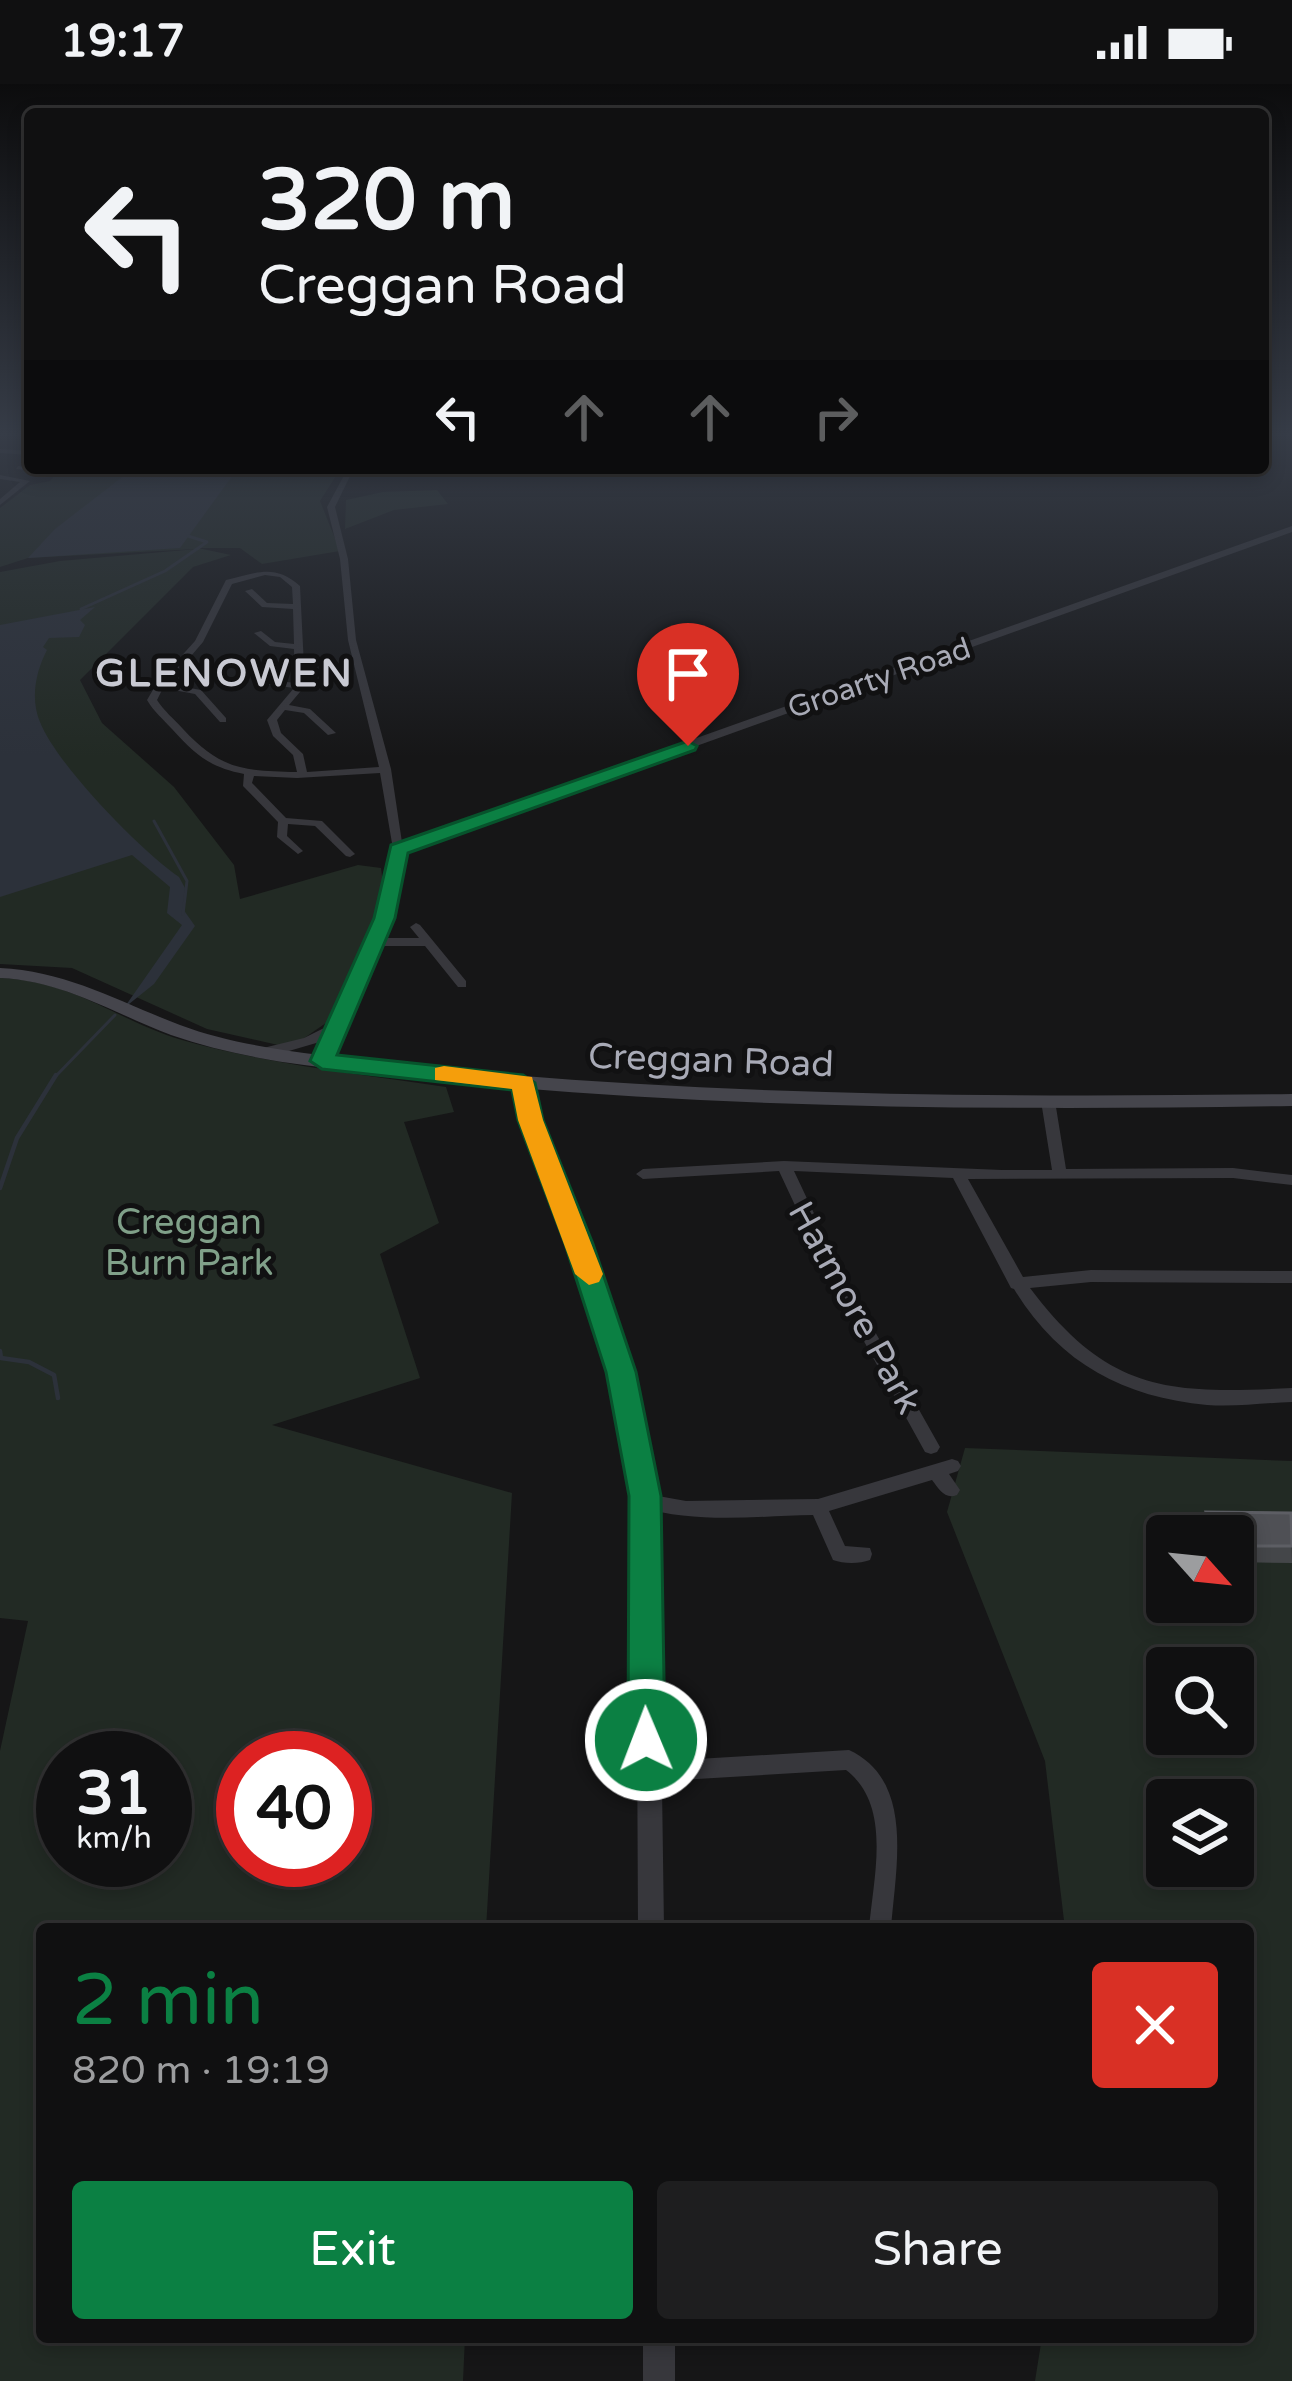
<!DOCTYPE html>
<html lang="en">
<head>
<meta charset="utf-8">
<style>
	body { margin:0; font-family:"Varela Round",sans-serif; background:#1e1e1f; color:#f1f3f6; height:100vh; display:flex; flex-direction:column; font-size:45px; white-space:nowrap }
	* { box-sizing:border-box; margin:0 }
	p { font-size:39px; color:#9c9d9f }
	.icon { flex:none; width:66px; height:66px; fill:none; stroke:currentColor; stroke-width:2; stroke-linecap:round; stroke-linejoin:round }
	.map { position:relative; flex:1; overflow:hidden }
	.drawer { position:absolute; left:36px; top:1839px; width:1218px; height:420px; display:flex; flex-direction:column; background:#101011; border-radius:12px; box-shadow:0 6px 18px #0003,0 0 0 3px #303031 }
	.drawer>* { flex:none }
	.top-card { position:absolute; left:24px; top:24px; width:1245px; height:366px; border-radius:12px; box-shadow:0 6px 18px #0003,0 0 0 3px #303031; background:#101011; color:#f1f3f6; overflow:hidden }
	.needle { width:78px; rotate:117deg }
	.fabs { position:absolute; left:1146px; top:1431px; display:grid; gap:24px }
	.fabs a { display:grid; place-items:center; width:108px; height:108px; border-radius:12px; background:#101011; box-shadow:0 6px 18px #0003,0 0 0 3px #303031; font-size:60px }
	.speed { position:absolute; left:36px; top:1647px; display:flex; gap:24px; font-size:60px; font-weight:700; text-align:center }
	.speed>* { display:grid; place-content:center; width:156px; height:156px; border-radius:50%; background:#101011; box-shadow:0 6px 18px #0003,0 0 0 3px #303031; line-height:1 }
	.speed small { font-size:30px; font-weight:400 }
	.speed .limit { border:18px solid #d22; background:#fff; color:#111 }
	.pin { position:absolute; display:grid; place-items:center; width:102px; height:102px; color:#fff; margin:-123px -51px; border-radius:50% 50% 50% 0; rotate:-45deg; box-shadow:0 0 12px #0007 }
	.pin .icon { rotate:45deg }
	.me { position:absolute; width:132px; margin:-66px; rotate:359deg; stroke-linejoin:round; filter:drop-shadow(0 0 9px #0008) }
	.turn { display:flex; align-items:center; gap:42px; height:252px; padding:0 36px; font-size:54px }
	.turn .icon { width:156px; height:156px; stroke-width:2.5 }
	.turn b { display:block; font-size:84px; line-height:102px }
	.lanes { display:flex; align-items:center; height:114px; padding:0 36px; background:#0003; justify-content:center; gap:60px; direction:ltr }
	.lanes .off { opacity:.35 }
	.round { display:grid; place-items:center; flex:none; width:126px; height:126px; border-radius:12px; background:#1e1e1f }
	.overview { display:flex; align-items:center; justify-content:space-between; height:204px; padding:0 36px }
	h1 { font-size:72px; font-weight:600; line-height:90px; color:#0b8043 }
	.cta { display:flex; gap:24px; margin-top:auto; padding:24px 36px }
	.cta a { flex:1; height:138px; border-radius:12px; background:#0b8043; color:#fff; font-size:48px; font-weight:600; line-height:138px; text-align:center }
	.cta a+a { background:#1e1e1f; color:#f1f3f6 }
	.status { display:flex; justify-content:space-between; align-items:center; height:84px; padding:0 60px; background:#101011; direction:ltr }
	.status svg { height:33px; fill:currentColor }
	.map>svg:first-child { display:block }
	.green { fill:#222a24; fill-rule:evenodd }
	.water { fill:#2c313a }
	.lines { fill:none; stroke-linecap:round; stroke-linejoin:round }
	.stream-far1 { stroke:#2c313a; stroke-width:3 }
	.stream { stroke:#2c313a; stroke-width:4.5 }
	.minor { fill:#37373c; fill-rule:evenodd }
	.tertiary { fill:#37373c; fill-rule:evenodd }
	.secondary { fill:#45454c; fill-rule:evenodd }
	.wall { fill:#444649 }
	.building { fill:#4f5055; stroke:#5d5e64; stroke-width:3 }
	.route { fill:#0b8043; stroke:#07532c; stroke-width:3 }
	.slow { fill:#f59e0b }
	.labels { text-anchor:middle; stroke-width:10; stroke-linejoin:round; paint-order:stroke }
	.far-street-label { font-size:30px; fill:#a8aab6; stroke:#111112 }
	.street-label { font-size:36px; fill:#a8aab6; stroke:#111112 }
	.park-label { font-size:36px; fill:#80a089; stroke:#111112 }
	.far-district-label { font-size:39px; font-weight:bold; letter-spacing:3px; fill:#c9cad3; stroke:#111112 }
</style>
</head>
<body>
<div class="status"><b>19:17</b><svg viewBox="0 0 49 12"><path d="M0 12V9h3v3zM5 12V6h3v6zM10 12V3h3v9zM15 12V0h3v12zM26 1h20v11H26zM47 4h2v5h-2z"/></svg></div>
<div class="map">
<svg width="1292" height="2297" viewBox="0 0 1292 2297">
	<rect width="100%" height="100%" fill="#161617"/>
	<path class="green" d="M61,384H341L320,417L340,467L262,480L240,464H198L231,471L193,483L80,596L102,639L174,703L234,781L240,815L358,781L381,784L384,807L336,932L300,957L278,961L207,945L72,884L0,880V488L60,477L197,465L28,474L0,483V424L30,401L50,397Z
		M437,406L448,420L394,426L345,445L346,416L383,408Z
		M0,894C76,897 115,936 182,956C268,980 357,990 446,1003L454,1028L404,1038L439,1139L380,1170L420,1294L272,1341L512,1409L486,1845H42V2253H465L463,2297H0V1667L28,1537L0,1534ZM63,1674H165V1776H63ZM243,1674H345V1776H243Z
		M965,1364L1292,1377V2297H1035L1042,2253H1248V1845H1065L1045,1677L947,1428ZM1167,1452H1233V1518H1167ZM1167,1584H1233V1650H1167ZM1167,1716H1233V1782H1167Z"/>
	<path class="water" d="M134,384H238L180,464L28,474L55,445Z
		M95,523L80,536L85,541L79,553L49,554L43,563L47,566C36,587 30,614 40,638C57,681 141,767 179,793L185,804L183,825L195,842L154,900L124,924L182,841L167,829L170,803L132,771L0,813V541Z"/>
	<g class="lines">
		<path class="stream-far1" d="M81,525L165,487L207,458L188,452
			M154,737L187,797L183,830
			M54,994L115,931"/>
		<path class="stream" d="M0,1104L17,1054L56,991
			M0,1267L1,1274L29,1278L54,1291L58,1314"/>
		<path class="minor" d="M0,365L30,367V371L0,369Z
			M18,382L40,385L37,387L16,385Z
			M348,384H354L335,423L348,475L356,556L391,685L403,765L398,768L393,765L380,689L297,694L254,692L252,699L286,734L322,737L355,770L350,773L346,772L315,742L288,740L287,752L303,767L298,770L277,753L278,738L243,702L244,690C209,683 196,671 172,645C163,635 154,628 147,616L157,599L195,557L226,496C257,489 274,479 300,502L305,602L289,621L310,625L336,649L328,651L304,629L285,626L277,636L281,649L303,670L307,688L379,683L348,556L340,475L327,423ZM265,491L280,493L292,503L293,520L267,519L252,505L245,507L262,523L293,525L294,560L275,558L261,547L254,549L270,562L294,565L295,599L271,596L255,580L247,582L265,600L294,604L267,636L273,652L293,671L297,688C244,687 221,686 183,645C174,635 164,627 157,616L163,604L195,610L220,638H226V634L201,606L167,600L203,558L232,500Z
			M0,391L30,397L0,421V415L20,398L0,395Z
			M416,839L420,841L466,897V903H458L425,862H376L370,858L376,854H419L410,843Z
			M1048,1012L1055,1017L1066,1085L1233,1084L1292,1091V1101L1233,1094L968,1095L1023,1193L1091,1186L1292,1187V1199L1091,1198L1030,1204C1109,1309 1169,1310 1292,1304V1318C1264,1319 1235,1323 1207,1321C1123,1313 1059,1279 1014,1205L1011,1204L953,1094L794,1087L843,1191L940,1363L937,1368L931,1370L925,1368L828,1192L779,1087L643,1095L636,1090L643,1085L784,1077L1002,1086H1052L1041,1017Z
			M952,1375L958,1377L961,1382L958,1387L949,1390L960,1406L957,1411C945,1416 939,1405 932,1396L829,1427L845,1462L870,1464L872,1470L870,1476C859,1480 844,1480 833,1476L813,1431C756,1432 695,1440 641,1423L638,1418L641,1413L647,1410L686,1417L818,1415Z
			M849,1666C916,1697 895,1786 891,1845H869C873,1794 893,1722 846,1686L647,1698L640,1695L637,1688L640,1681L647,1678Z"/>
		<path class="tertiary" d="M1292,442V448L404,767L400,811L328,981H316L314,977L323,957L265,974L257,969L259,965L304,954L330,941L386,811L393,762Z
			M523,994L531,999L538,1036L588,1160L631,1288L658,1418L664,1845H638L636,1418L611,1288L570,1160L522,1036L515,999Z
			M643,2253H675V2297H643Z"/>
		<path class="secondary" d="M0,884C67,887 119,918 180,941C220,956 262,963 304,969C631,1012 962,1014 1292,1010V1022C962,1027 631,1025 304,981C259,975 214,966 171,951C113,929 64,897 0,894Z"/>
	</g>
	<path class="wall" d="M1206,1428L1291,1429L1292,1479L1233,1478V1452H1198L1196,1444Z"/>
	<path class="building" d="M1206,1428L1291,1429L1292,1462H1233V1452H1213Z"/>
	<linearGradient id="sky" x2="0" y2="1"><stop stop-color="#0c0c0d"/><stop offset="0.52" stop-color="#363c47"/><stop offset="1" stop-color="#363c47" stop-opacity="0"/></linearGradient>
	<rect width="1292" height="673" fill="url(#sky)"/>
	<path class="route" d="M688,657L697,662L695,666L408,769L395,834L337,971L523,991L535,999L543,1036L593,1160L636,1288L661,1412L665,1656L660,1669L646,1674L633,1669L628,1656L629,1412L606,1288L565,1160L518,1036L512,1006L322,985L310,977L374,834L391,761Z"/>
	<path class="slow" d="M444,982L532,993L543,1036L603,1190L599,1198L589,1201L575,1190L518,1036L512,1005L435,996V984Z"/>
	<g class="labels">
		<g class="far-street-label">
			<text transform="translate(879 594) rotate(-19)" y="10">Groarty Road</text>
		</g>
		<g class="street-label">
			<text transform="translate(711 975) rotate(2)" y="13">Creggan Road</text>
			<text transform="translate(856 1223) rotate(61)" y="13">Hatmore Park</text>
		</g>
		<g class="park-label">
			<text x="189" y="1150">Creggan<tspan x="189" dy="41">Burn Park</tspan></text>
		</g>
		<g class="far-district-label">
			<text x="225" y="602">GLENOWEN</text>
		</g>
	</g>
</svg>
<div class="fabs">
<a><svg class="needle" viewBox="-14 -14 28 28"><path d="M0-13l5 13h-10z" fill="#e53935"/><path d="M0 13l5-13h-10z" fill="#9c9d9f"/></svg></a>
<a><svg class="icon" aria-label="search" viewBox="0 0 24 24"><circle cx="10" cy="10" r="6"/><path d="M15 15l6 6"/></svg></a>
<a><svg class="icon" aria-label="layers" viewBox="0 0 24 24"><path d="M12 4l9 5-9 5-9-5zM3 14l9 5 9-5"/></svg></a>
</div>
<div class="speed"><div>31<small>km/h</small></div><div class="limit">40</div></div>
<div class="pin" style="left:688px;top:662px;background:#d93025"><svg class="icon" aria-label="arrive" viewBox="0 0 24 24"><path d="M6 21V4h12l-3 4 3 4H6"/></svg></div>
<svg class="me" style="left:646px;top:1656px" viewBox="-20 -20 40 40"><circle r="17" fill="#0b8043" stroke="#fff" stroke-width="3"/><path d="M0-11L8 9 0 5-8 9z" fill="#fff"/></svg>
<div class="top-card">
<div class="turn"><svg class="icon" aria-label="left" viewBox="0 0 24 24"><path d="M17 20v-9H6M10 6l-5 5 5 5"/></svg><div><b>320 m</b>Creggan Road</div></div>
<div class="lanes"><svg class="icon" aria-label="left" viewBox="0 0 24 24"><path d="M17 20v-9H6M10 6l-5 5 5 5"/></svg><svg class="icon off" aria-label="ahead" viewBox="0 0 24 24"><path d="M12 20V5M6 11l6-6 6 6"/></svg><svg class="icon off" aria-label="ahead" viewBox="0 0 24 24"><path d="M12 20V5M6 11l6-6 6 6"/></svg><svg class="icon off" aria-label="right" viewBox="0 0 24 24"><path d="M7 20v-9h11M14 6l5 5-5 5"/></svg></div>
</div>
<section class="drawer">
<div class="overview"><div><h1>2 min</h1><p>820 m · 19:19</p></div><a class="round" style="background:#d93025;color:#fff"><svg class="icon" aria-label="close" viewBox="0 0 24 24"><path d="M6 6l12 12M18 6L6 18"/></svg></a></div>
<div class="cta"><a>Exit</a><a>Share</a></div>
</section>
</div>
</body>
</html>
